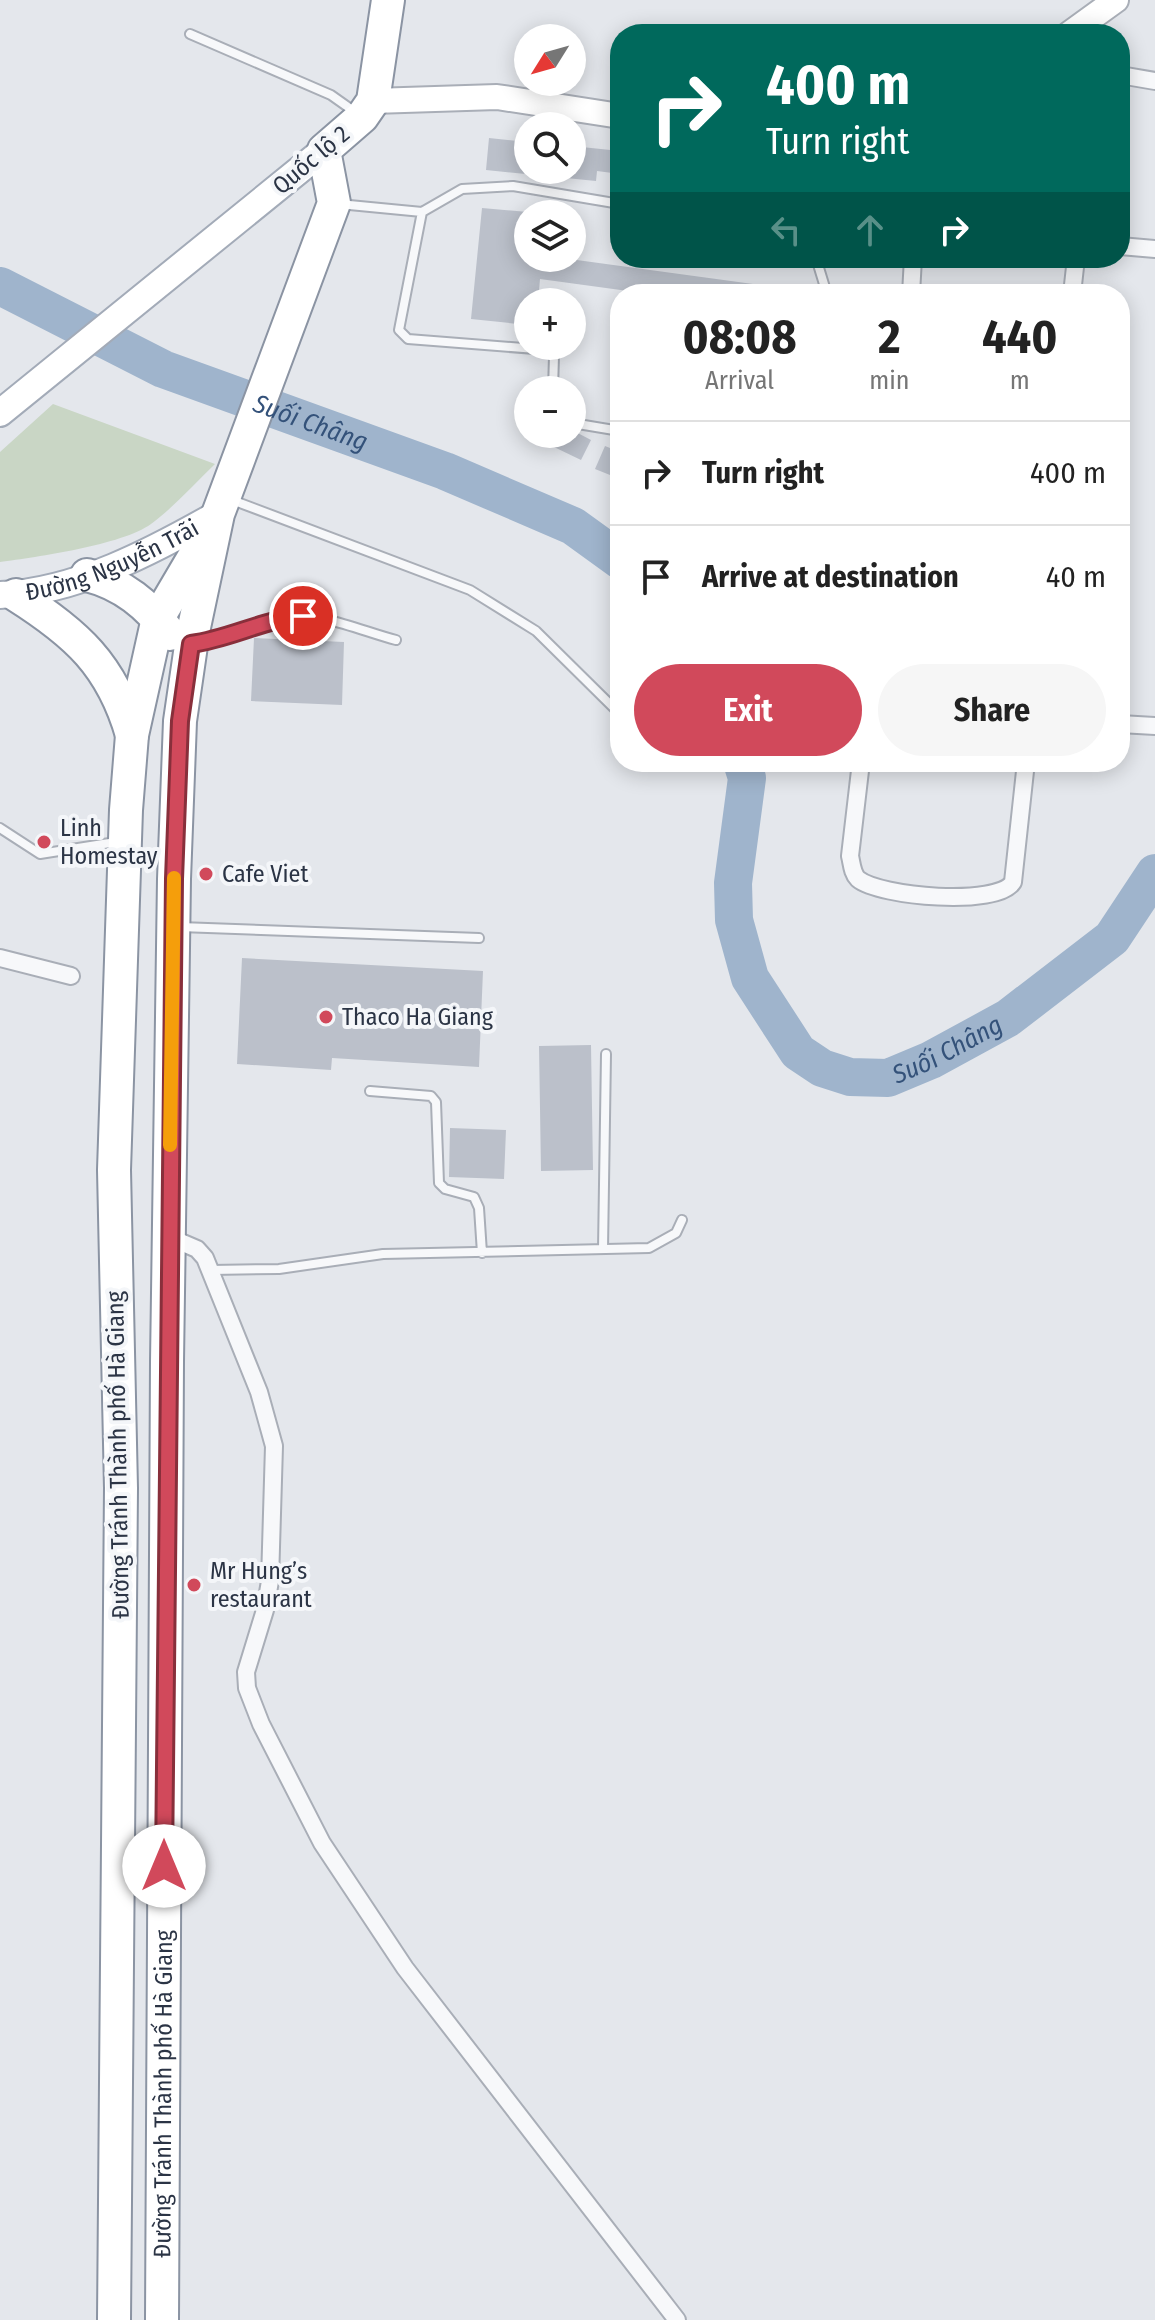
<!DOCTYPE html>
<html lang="en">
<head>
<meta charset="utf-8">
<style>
	body { margin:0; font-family:"Fira Sans Condensed",sans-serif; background:#f6f6f6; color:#222; height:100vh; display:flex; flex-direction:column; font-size:30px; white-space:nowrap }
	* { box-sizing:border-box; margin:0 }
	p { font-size:26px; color:#767676 }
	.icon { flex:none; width:44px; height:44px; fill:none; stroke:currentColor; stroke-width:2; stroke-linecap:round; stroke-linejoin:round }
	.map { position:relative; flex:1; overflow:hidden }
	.panel { position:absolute; left:610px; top:284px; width:520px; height:488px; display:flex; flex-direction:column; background:#fff; border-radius:32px; box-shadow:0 4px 20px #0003 }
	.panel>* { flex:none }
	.hud { position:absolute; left:610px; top:24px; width:520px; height:244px; border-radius:32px; box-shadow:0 4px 20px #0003; background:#00695c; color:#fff; overflow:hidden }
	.needle { width:52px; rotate:233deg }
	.tools { position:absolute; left:514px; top:24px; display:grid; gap:16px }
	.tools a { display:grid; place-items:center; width:72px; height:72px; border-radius:50%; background:#fff; box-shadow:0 4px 20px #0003; font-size:40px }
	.pin { position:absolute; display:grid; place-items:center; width:68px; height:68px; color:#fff; margin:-34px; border:4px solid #fff; border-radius:50%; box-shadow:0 2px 8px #0007 }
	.me { position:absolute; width:88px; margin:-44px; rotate:0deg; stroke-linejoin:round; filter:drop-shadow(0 0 6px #0008) }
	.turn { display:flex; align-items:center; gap:28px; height:168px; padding:0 24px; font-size:36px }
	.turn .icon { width:104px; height:104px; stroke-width:2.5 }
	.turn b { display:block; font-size:56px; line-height:68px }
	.lanes { display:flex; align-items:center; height:76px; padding:0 24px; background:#0003; justify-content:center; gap:40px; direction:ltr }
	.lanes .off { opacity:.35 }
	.eta { display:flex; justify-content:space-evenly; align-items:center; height:136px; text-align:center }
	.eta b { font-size:48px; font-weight:700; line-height:56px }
	.cta { display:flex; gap:16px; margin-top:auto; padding:16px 24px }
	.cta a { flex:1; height:92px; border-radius:48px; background:#d1495b; color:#fff; font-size:32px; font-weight:700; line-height:92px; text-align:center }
	.cta a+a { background:#f6f6f6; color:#222 }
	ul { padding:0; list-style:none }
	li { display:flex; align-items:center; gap:24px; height:104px; padding:0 24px; border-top:2px solid #e0e0e0 }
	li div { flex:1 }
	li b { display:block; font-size:30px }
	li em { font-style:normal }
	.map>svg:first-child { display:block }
	.green { fill:#c9d6c5 }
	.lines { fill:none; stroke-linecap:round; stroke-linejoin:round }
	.river { stroke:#9fb4cc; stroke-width:38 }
	.building { fill:#bbc0ca }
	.lane-casing { stroke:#a9aeb7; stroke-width:12 }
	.street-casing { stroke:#a9aeb7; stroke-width:20 }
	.secondary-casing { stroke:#a9aeb7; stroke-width:28 }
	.primary-casing { stroke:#a3abb8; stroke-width:30 }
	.highway-casing { stroke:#8b94a3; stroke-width:36 }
	.lane { stroke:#f7f8fa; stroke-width:8 }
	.street { stroke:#f7f8fa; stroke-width:16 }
	.secondary { stroke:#fff; stroke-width:24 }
	.primary { stroke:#fff; stroke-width:26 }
	.highway { stroke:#fff; stroke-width:32 }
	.route-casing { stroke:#882f3b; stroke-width:20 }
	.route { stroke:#d1495b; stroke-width:14 }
	.slow { stroke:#f59e0b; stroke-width:14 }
	.poi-dot { fill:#d1495b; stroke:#f4f6f9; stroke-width:3 }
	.labels { text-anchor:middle; stroke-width:8; stroke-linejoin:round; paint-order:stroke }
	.street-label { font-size:24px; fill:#2b3445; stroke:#f4f6f9 }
	.poi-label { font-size:24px; fill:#2b3445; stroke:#f4f6f9; text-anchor:start }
	.water-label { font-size:26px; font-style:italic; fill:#34527a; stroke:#f4f6f9 }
</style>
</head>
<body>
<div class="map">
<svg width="1155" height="2320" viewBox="0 0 1155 2320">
	<rect width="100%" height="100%" fill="#e4e7ec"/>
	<path class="green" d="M53,404L215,464C194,484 174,507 151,524C122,545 37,557 0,562V452Z"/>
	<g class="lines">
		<g class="river">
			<path id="s1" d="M0,286L163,369L445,471L573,526L620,560"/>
			<path id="s2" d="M742,762L747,778L733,883L734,920L750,978L798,1052L822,1068L850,1077L888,1078L931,1060L1008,1018L1112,938L1155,873"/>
		</g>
	</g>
	<path class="building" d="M489,138L528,142V170H572V146L620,151V174L597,171L596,181L486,170Z
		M482,208L528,212V258H562L775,287V294H650L540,279L538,302H528V325L471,319Z
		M572,430L591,440L581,460L554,447L560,434H572Z
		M605,446L620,452V479L595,469Z
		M254,638L344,642L342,705L251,701Z
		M242,958L483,971L479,1067L332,1058L331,1070L237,1064Z
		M591,1045L593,1170L541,1171L539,1046Z
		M450,1128L506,1130L504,1179L449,1177Z"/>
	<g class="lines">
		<defs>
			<path id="lane" d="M190,34L331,95L355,112
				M339,204L422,212L462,189L513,186L620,204
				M422,212L399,330L408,339L548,350L554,356L553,390
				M816,258L827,294
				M572,423L620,431
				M232,500L470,590L536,631L620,714
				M199,643C231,639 257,622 288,617C321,612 364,632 396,640
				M0,828L40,854L116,842
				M180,927L479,938
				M370,1091L431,1096L436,1102L439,1183L445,1189L474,1197L479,1208L482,1253
				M603,1249L606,1054
				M211,1270L279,1269L383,1254L649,1248L676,1233L682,1220"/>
			<path id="street" d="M1120,75L1155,81
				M1120,246L1155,249
				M911,294L913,258
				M1072,294L1076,258
				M1120,724L1155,726
				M861,762L850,856C852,864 852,873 858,879C880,897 998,907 1013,882L1026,762
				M0,958L71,976
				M169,1237L197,1249L205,1258L259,1392L274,1446L270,1581L265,1610L246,1672L247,1688L261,1724L322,1843L405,1968L677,2320"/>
			<path id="secondary" d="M1069,34L1116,0
				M373,101L497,97L620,116"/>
			<g id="primary">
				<path d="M0,413L324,150"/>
				<path id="s3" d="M0,595C76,592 153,551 218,514"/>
			</g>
			<g id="highway">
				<path d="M87,575C123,584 148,605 170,634"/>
				<path d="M16,595C76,633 112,665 132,735"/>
				<path d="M114,2320L121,1488L114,1170L126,810L132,735L158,618L201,545"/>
				<path id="s4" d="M162,2320L167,1362L174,879L180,721L193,632L218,514L334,203L324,150L362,117L373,101L388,0"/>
			</g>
		</defs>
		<use href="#lane" class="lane-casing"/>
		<use href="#street" class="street-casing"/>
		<use href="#secondary" class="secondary-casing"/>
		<use href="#primary" class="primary-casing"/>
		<use href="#highway" class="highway-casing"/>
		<use href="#lane" class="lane"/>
		<use href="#street" class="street"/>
		<use href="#secondary" class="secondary"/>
		<use href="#primary" class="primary"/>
		<use href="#highway" class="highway"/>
	</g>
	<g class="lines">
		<defs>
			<path id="route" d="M164,1866L174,879L180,721L191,644C230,639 264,619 303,616"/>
		</defs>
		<use href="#route" class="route-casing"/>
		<use href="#route" class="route"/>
		<path class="slow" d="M170,1145L174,878"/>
	</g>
	<g class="poi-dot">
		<circle cx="44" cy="842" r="8"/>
		<circle cx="206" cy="874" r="8"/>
		<circle cx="326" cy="1017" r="8"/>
		<circle cx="194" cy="1585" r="8"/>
	</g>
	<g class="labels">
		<g class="street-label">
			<text transform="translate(311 160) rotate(-40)" y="8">Quốc lộ 2</text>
			<text dy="8" stroke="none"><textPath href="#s3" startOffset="118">Đường Nguyễn Trãi</textPath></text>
			<text transform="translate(118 1455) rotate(-91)" y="8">Đường Tránh Thành phố Hà Giang</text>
			<text dy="8" stroke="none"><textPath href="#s4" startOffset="226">Đường Tránh Thành phố Hà Giang</textPath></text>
		</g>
		<g class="poi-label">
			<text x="60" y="836">Linh<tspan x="60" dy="28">Homestay</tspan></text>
			<text x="222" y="882">Cafe Viet</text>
			<text x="342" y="1025">Thaco Ha Giang</text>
			<text x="210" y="1579">Mr Hung’s<tspan x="210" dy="28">restaurant</tspan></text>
		</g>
		<g class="water-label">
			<text dy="9" stroke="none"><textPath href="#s1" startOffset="340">Suối Châng</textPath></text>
			<text dy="9" stroke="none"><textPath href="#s2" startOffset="470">Suối Châng</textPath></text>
		</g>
	</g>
</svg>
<div class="tools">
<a><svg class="needle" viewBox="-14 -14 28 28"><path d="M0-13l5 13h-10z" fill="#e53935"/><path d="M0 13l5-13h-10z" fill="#767676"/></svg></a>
<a><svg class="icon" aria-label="search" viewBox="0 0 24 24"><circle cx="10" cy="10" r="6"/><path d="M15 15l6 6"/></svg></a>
<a><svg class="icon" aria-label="layers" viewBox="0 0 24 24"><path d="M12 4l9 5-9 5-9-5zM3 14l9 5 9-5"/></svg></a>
<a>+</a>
<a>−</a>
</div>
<div class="pin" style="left:303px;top:616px;background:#d93025"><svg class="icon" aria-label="arrive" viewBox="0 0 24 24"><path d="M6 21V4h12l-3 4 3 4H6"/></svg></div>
<svg class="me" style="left:164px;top:1866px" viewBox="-20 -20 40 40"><circle r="19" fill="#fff"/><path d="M0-13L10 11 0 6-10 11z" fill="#d1495b"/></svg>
<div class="hud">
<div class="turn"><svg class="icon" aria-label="right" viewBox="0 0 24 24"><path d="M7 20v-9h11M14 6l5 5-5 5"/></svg><div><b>400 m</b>Turn right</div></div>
<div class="lanes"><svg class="icon off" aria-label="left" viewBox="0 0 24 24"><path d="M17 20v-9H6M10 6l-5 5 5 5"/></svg><svg class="icon off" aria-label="ahead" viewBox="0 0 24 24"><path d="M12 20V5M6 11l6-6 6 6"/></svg><svg class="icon" aria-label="right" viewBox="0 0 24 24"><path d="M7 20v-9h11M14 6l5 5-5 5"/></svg></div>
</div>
<section class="panel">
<div class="eta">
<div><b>08:08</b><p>Arrival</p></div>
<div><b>2</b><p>min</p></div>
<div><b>440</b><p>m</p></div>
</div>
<ul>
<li><svg class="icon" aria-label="right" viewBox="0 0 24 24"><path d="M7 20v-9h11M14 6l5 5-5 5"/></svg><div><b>Turn right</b></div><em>400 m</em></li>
<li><svg class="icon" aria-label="arrive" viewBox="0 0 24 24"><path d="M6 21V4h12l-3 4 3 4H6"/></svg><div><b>Arrive at destination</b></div><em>40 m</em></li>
</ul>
<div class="cta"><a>Exit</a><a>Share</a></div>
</section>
</div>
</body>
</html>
